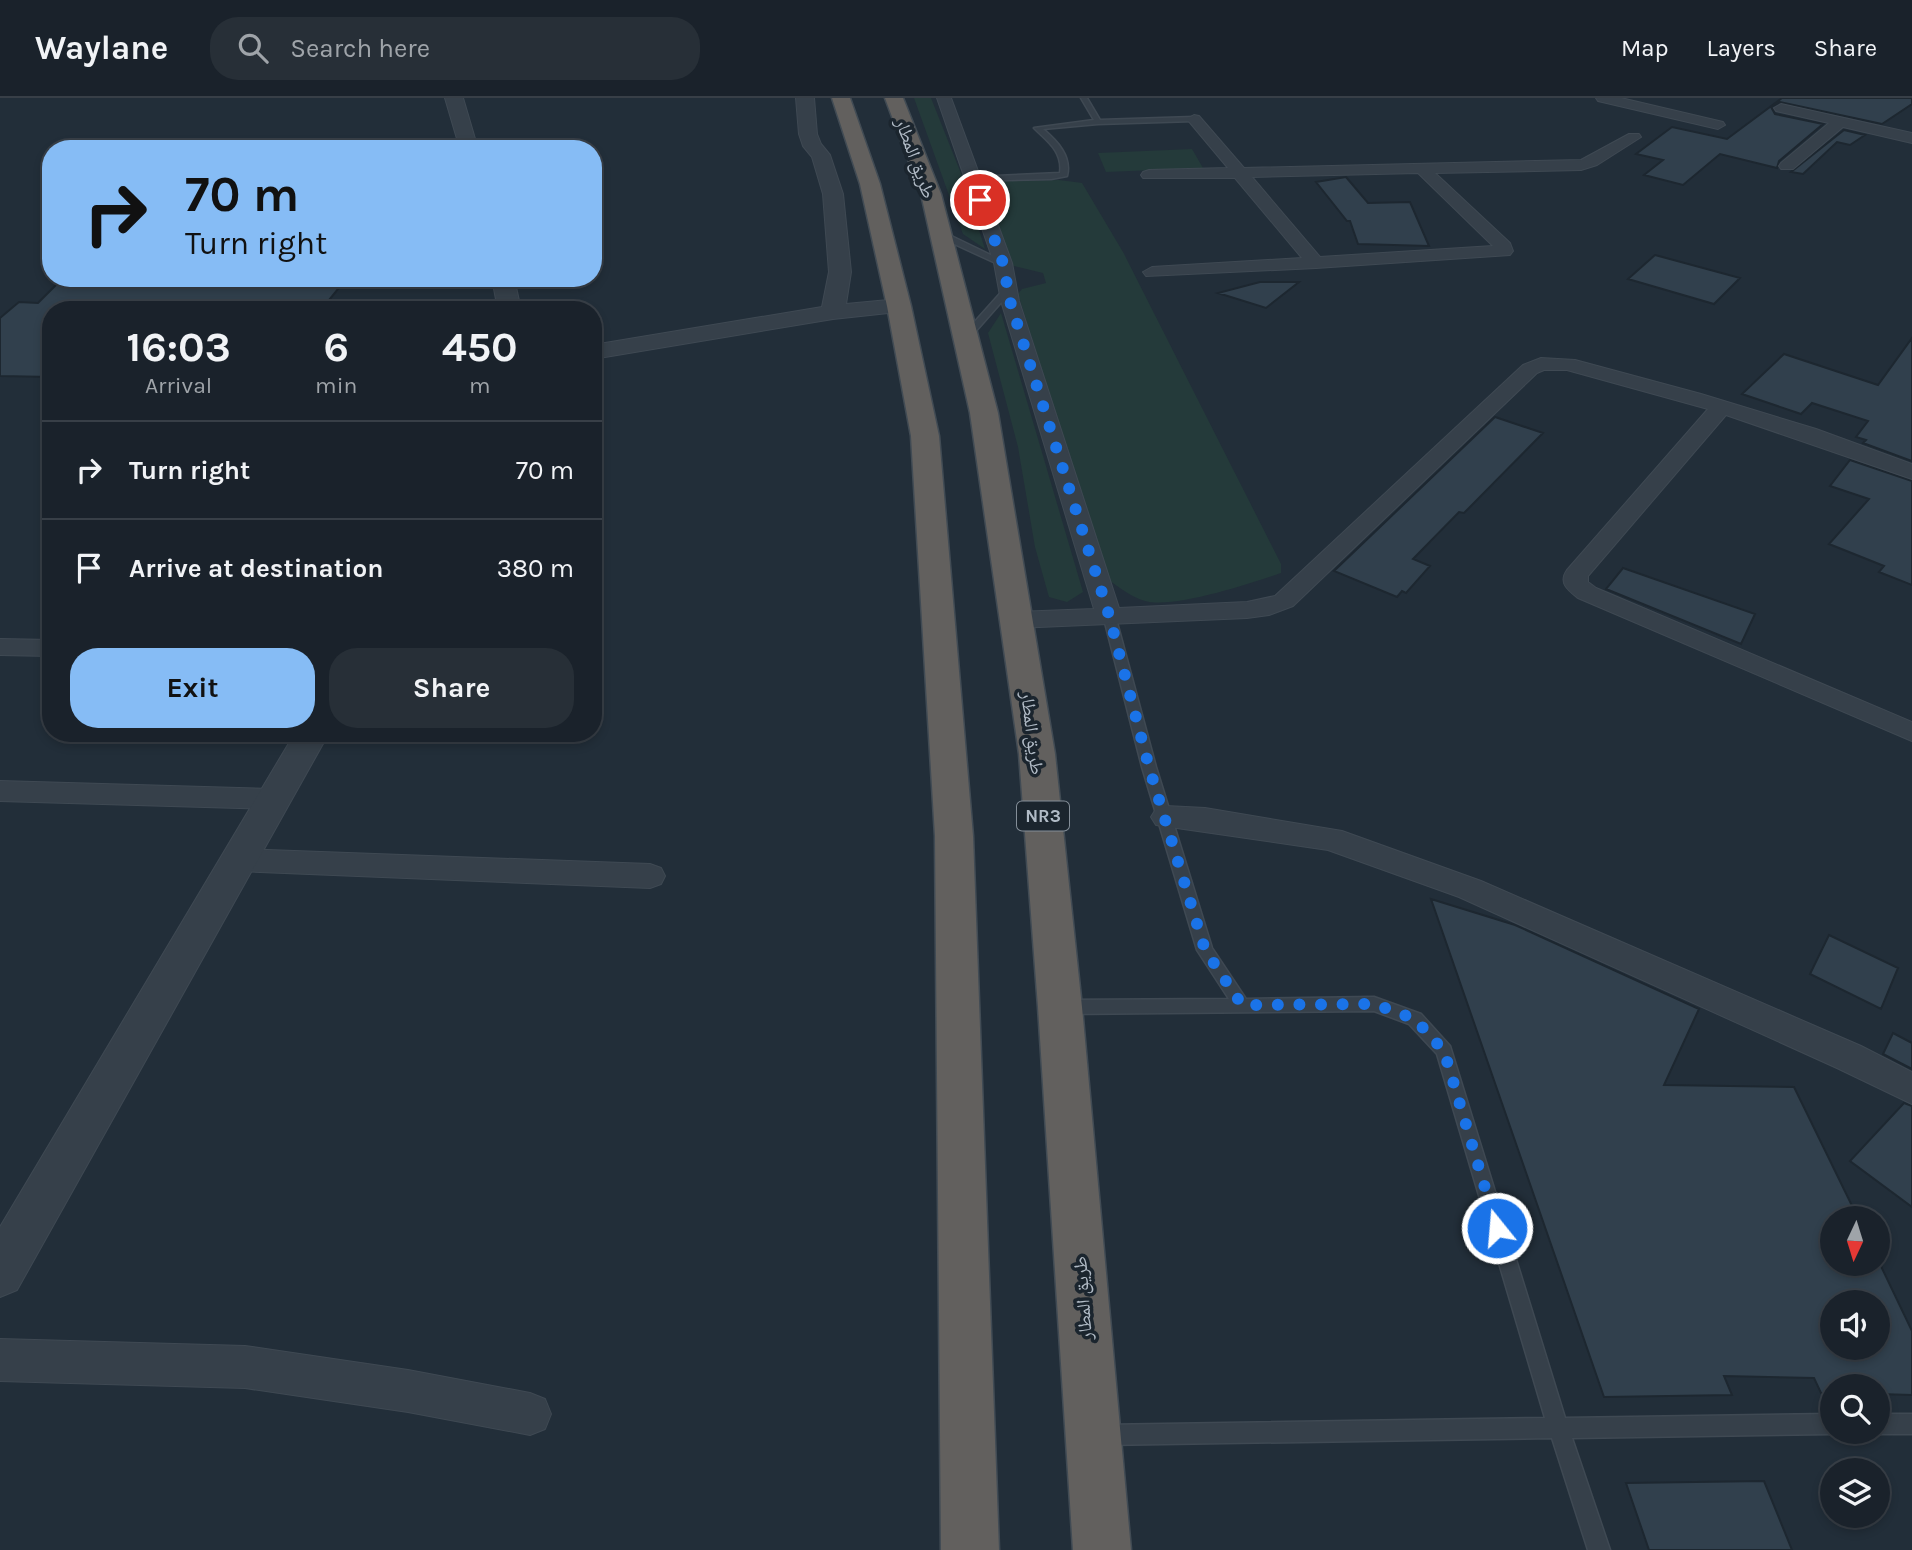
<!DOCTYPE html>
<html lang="en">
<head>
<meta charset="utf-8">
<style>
	body { margin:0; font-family:Karla,"Noto Naskh Arabic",sans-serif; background:#272f37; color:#f1f3f6; height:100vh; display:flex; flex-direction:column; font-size:26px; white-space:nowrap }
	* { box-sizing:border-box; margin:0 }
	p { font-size:23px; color:#9fa4a9 }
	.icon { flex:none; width:38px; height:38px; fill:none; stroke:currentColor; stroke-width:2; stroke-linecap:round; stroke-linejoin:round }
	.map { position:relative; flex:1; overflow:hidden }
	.panel { position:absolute; left:42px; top:203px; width:560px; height:441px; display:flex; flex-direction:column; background:#1a222b; border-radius:28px; box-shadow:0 4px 10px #0003,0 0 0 2px #383f47 }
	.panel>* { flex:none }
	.guide { position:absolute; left:42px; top:42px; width:560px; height:147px; border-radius:28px; box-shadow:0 4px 10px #0003,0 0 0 2px #383f47; background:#86bcf5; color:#111; overflow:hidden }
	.needle { width:46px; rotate:184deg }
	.controls { position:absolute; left:1820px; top:1108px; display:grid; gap:14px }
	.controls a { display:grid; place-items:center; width:70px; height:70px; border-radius:50%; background:#1a222b; box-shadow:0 4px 10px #0003,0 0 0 2px #383f47; font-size:35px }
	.pin { position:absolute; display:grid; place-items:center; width:60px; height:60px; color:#fff; margin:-30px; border:4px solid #fff; border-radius:50%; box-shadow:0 2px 7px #0007 }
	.me { position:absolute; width:77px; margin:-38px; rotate:343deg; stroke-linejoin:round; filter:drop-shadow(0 0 5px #0008) }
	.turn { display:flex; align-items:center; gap:24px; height:147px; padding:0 28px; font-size:32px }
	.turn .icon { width:91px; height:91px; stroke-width:2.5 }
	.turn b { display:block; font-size:49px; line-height:60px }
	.eta { display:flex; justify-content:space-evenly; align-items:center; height:119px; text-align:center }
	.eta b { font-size:42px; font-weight:700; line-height:49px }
	.cta { display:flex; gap:14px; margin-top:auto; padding:14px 28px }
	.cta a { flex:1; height:80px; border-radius:28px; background:#86bcf5; color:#111; font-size:28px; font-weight:700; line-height:80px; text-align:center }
	.cta a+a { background:#272f37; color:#f1f3f6 }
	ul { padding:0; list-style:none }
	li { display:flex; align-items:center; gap:21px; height:98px; padding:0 28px; border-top:2px solid #383f47 }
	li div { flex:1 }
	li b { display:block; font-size:26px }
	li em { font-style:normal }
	header { display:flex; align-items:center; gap:42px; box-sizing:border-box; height:98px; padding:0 35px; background:#1a222b; border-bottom:2px solid #383f47 }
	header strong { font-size:33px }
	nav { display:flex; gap:38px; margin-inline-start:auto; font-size:24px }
	.search { width:490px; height:63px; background:#272f37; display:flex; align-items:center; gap:18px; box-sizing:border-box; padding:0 24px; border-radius:28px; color:#9fa4a9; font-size:26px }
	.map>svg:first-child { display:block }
	.green { fill:#243a3a }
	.building { fill:#31404d; stroke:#1d2730; stroke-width:2; fill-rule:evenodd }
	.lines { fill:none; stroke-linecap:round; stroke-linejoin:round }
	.service-casing { stroke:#3f4953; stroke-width:3 }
	.minor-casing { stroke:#3f4953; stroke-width:2 }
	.tertiary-casing { stroke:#3f4953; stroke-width:2 }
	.trunk-casing { stroke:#414b54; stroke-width:3 }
	.service { fill:#36404a; fill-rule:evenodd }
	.minor { fill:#36404a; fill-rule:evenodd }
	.tertiary { fill:#36404a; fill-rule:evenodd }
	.trunk { fill:#62605e; fill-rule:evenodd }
	.route { stroke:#1a73e8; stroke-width:12; stroke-dasharray:0 21.6 }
	.labels { text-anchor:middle; stroke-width:7; stroke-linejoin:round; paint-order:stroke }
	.shield { fill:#1b252e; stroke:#848e98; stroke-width:2 }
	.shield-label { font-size:18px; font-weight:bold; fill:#b1bbc6 }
	.street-label { font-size:19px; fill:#b1bbc6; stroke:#1b252e }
</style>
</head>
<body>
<header>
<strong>Waylane</strong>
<div class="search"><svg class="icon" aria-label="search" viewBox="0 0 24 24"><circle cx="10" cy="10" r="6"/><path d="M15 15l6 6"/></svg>Search here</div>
<nav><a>Map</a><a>Layers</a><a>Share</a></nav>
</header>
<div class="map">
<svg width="1912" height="1452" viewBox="0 0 1912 1452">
	<rect width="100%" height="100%" fill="#222e39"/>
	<path class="green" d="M914,0H931L962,78L985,151L963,136Z
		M1192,51L1203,70L1106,74L1098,55Z
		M1059,82L1082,85L1123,154L1281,466V475C1251,485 1175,511 1145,503C1131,499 1119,489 1107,481L1018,196L1022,191L1046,185L1043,175L1010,167L986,87L1001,83Z
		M1001,215L1083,494L1067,504L1049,499L1035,449L1018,349L988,235Z"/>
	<path class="building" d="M1782,0H1912V6L1882,26L1780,4L1771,9L1775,16L1823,26L1779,63L1777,70L1720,56L1683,87L1644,77L1663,62L1636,56L1672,29L1727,41Z
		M1844,32L1865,37L1850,47L1837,44L1803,76L1791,74Z
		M1346,79L1368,105L1410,104L1429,148L1358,146L1350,123H1347L1316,84Z
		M1655,157L1740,180L1714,206L1628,181Z
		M63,180H347L321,212H51V279L0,278V220L19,204L38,205Z
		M1260,184H1299L1266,210L1218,195Z
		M1912,240V363L1863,345L1866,342L1856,339L1868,323L1812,305L1801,316L1742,296L1784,256L1878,287Z
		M1495,319L1543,335L1464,415L1459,414L1413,461L1430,468L1406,495L1402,493L1397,499L1334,473Z
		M1850,362L1912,383V487L1879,474L1884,468L1829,446L1869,401L1830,388Z
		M1623,470L1755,516L1741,546L1606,491Z
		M1431,801L1515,827L1699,911L1664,987L1794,989L1858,1120H1832V1166H1878V1162L1912,1233V1297L1878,1296V1288H1832V1295H1821L1814,1280L1724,1278L1732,1297L1604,1299ZM1832,1204H1878V1250H1832Z
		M1829,837L1898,870L1881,911L1810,876Z
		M1893,935L1912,945V971L1883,956Z
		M1904,1005L1912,1008V1109L1850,1063Z
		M1764,1383L1792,1452H1649L1626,1385Z"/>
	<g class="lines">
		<defs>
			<path id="service" d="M1081,0H1087L1100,22L1194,19L1197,21L1194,23L1098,26L1043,31C1057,43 1072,58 1067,78L1051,81L970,83V79H973L1060,75C1063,53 1047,43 1034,30L1094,22Z
				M937,134H943L1007,165L1000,167L937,138Z
				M1005,190L1012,192L968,242H962V238Z
				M1109,513L1115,517L1156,669L1212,850L1246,901L1374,899L1421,916L1450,948L1565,1320L1832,1316V1334H1838L1832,1336L1572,1340L1610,1452H1588L1552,1340L1102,1347L1095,1344L1092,1337L1095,1330L1102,1327L1545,1320L1437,956L1409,926L1374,913L1064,916L1058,914L1056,909L1058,904L1064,902L1229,901L1197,852L1142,669L1103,517Z
				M1878,1316H1912V1336H1878L1872,1334H1878Z"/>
			<path id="minor" d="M937,0H951L1012,165L1019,203L1119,510L1247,504L1275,498L1523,267L1541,260L1575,262L1701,296L1816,331L1912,366V381L1726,317L1588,478V484L1596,490L1912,624V643L1578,500C1568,492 1558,485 1567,472L1708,311L1567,272H1544L1537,275L1293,508L1269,517L1247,520L1016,530L1007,528L1003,522L1007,516L1016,514L1094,511L1001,203L994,165Z
				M1596,0H1621L1723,24L1725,27L1718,31L1598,3Z
				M1781,6L1912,35V45L1843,29L1793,71H1781L1779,68L1781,65L1829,25L1776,13L1774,10Z
				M1194,17L1199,18L1244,70L1581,62L1629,36H1639L1641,39L1597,67L1581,72L1435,75L1510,145L1513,153L1510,157L1316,170L1146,178L1143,174L1152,169L1302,160L1235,80H1143L1141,77L1143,74L1149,72L1228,70L1187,21ZM1418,75L1493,148L1320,159L1252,79Z
				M0,541L51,542V558L0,557Z
				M0,683L273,691L283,694L288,701L283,708L273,711L0,703Z
				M1166,708L1205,710L1342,733L1481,783L1861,948L1912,974V1006L1837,970L1459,799L1328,752L1156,727L1151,719L1156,711Z
				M237,751L650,766L661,770L665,778L661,786L650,790L237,773L226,770L222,762L226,754Z
				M0,1241L245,1248L408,1272L530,1295L545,1301L551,1316L545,1331L530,1337L408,1314L245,1290L0,1283Z"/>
			<path id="tertiary" d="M445,0H463L478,51H460Z
				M796,0H814L817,36L821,46L830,57L843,96L851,174L846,206L899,201L907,203L910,208L907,213L833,221L593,261V247L822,209L829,174L823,96L812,59L803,48L799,36Z
				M492,180H514L521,212H498Z
				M295,635H329L17,1192L0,1199V1129Z"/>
			<path id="trunk" d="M832,0H850L880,86L911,208L939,338L973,738L999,1452H941L935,738L911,338L887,208L860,86Z
				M885,0H903L941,96L998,315L1055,656L1082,909L1131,1452H1073L1038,909L1019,656L970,315L921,96Z"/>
		</defs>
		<use href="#service" class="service-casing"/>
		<use href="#minor" class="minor-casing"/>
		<use href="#tertiary" class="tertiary-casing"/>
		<use href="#trunk" class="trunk-casing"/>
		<use href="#service" class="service"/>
		<use href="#minor" class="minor"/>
		<use href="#tertiary" class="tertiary"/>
		<use href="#trunk" class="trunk"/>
	</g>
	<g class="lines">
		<path class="route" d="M980,102L1003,165L1010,203L1109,517L1149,669L1205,852L1242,907L1374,906L1415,921L1444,953L1497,1130"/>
	</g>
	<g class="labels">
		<rect class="shield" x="1017" y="703.5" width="52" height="29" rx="5"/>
		<g class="shield-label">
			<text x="1043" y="724">NR3</text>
		</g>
		<g class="street-label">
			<text transform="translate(916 60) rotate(70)" y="7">طريق المطار</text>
			<text transform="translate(1033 635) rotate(83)" y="7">طريق المطار</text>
			<text transform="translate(1082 1200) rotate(-94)" y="7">طريق المطار</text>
		</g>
	</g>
</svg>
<div class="controls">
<a><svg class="needle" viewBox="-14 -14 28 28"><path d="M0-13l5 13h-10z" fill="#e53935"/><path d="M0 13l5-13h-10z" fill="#9fa4a9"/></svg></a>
<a><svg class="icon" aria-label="sound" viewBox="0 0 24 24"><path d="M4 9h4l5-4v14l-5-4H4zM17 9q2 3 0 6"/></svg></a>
<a><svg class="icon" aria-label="search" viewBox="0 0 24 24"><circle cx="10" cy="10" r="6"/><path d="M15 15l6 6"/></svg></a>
<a><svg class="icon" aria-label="layers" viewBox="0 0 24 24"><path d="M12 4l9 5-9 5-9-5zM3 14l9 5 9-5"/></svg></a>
</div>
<div class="pin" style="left:980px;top:102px;background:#d93025"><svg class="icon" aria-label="arrive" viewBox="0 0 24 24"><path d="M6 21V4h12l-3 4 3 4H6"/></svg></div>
<svg class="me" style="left:1497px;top:1130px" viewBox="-20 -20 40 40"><circle r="17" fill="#1a73e8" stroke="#fff" stroke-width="3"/><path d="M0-11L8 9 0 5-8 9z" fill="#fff"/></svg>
<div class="guide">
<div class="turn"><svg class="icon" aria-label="right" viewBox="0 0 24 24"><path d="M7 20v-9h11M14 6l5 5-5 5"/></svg><div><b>70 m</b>Turn right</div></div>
</div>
<section class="panel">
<div class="eta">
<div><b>16:03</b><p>Arrival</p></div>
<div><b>6</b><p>min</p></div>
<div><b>450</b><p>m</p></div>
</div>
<ul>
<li><svg class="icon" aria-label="right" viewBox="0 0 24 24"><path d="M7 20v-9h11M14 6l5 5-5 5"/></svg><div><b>Turn right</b></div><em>70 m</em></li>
<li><svg class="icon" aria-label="arrive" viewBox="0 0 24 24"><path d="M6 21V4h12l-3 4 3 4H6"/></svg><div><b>Arrive at destination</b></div><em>380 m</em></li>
</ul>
<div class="cta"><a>Exit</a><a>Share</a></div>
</section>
</div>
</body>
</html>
